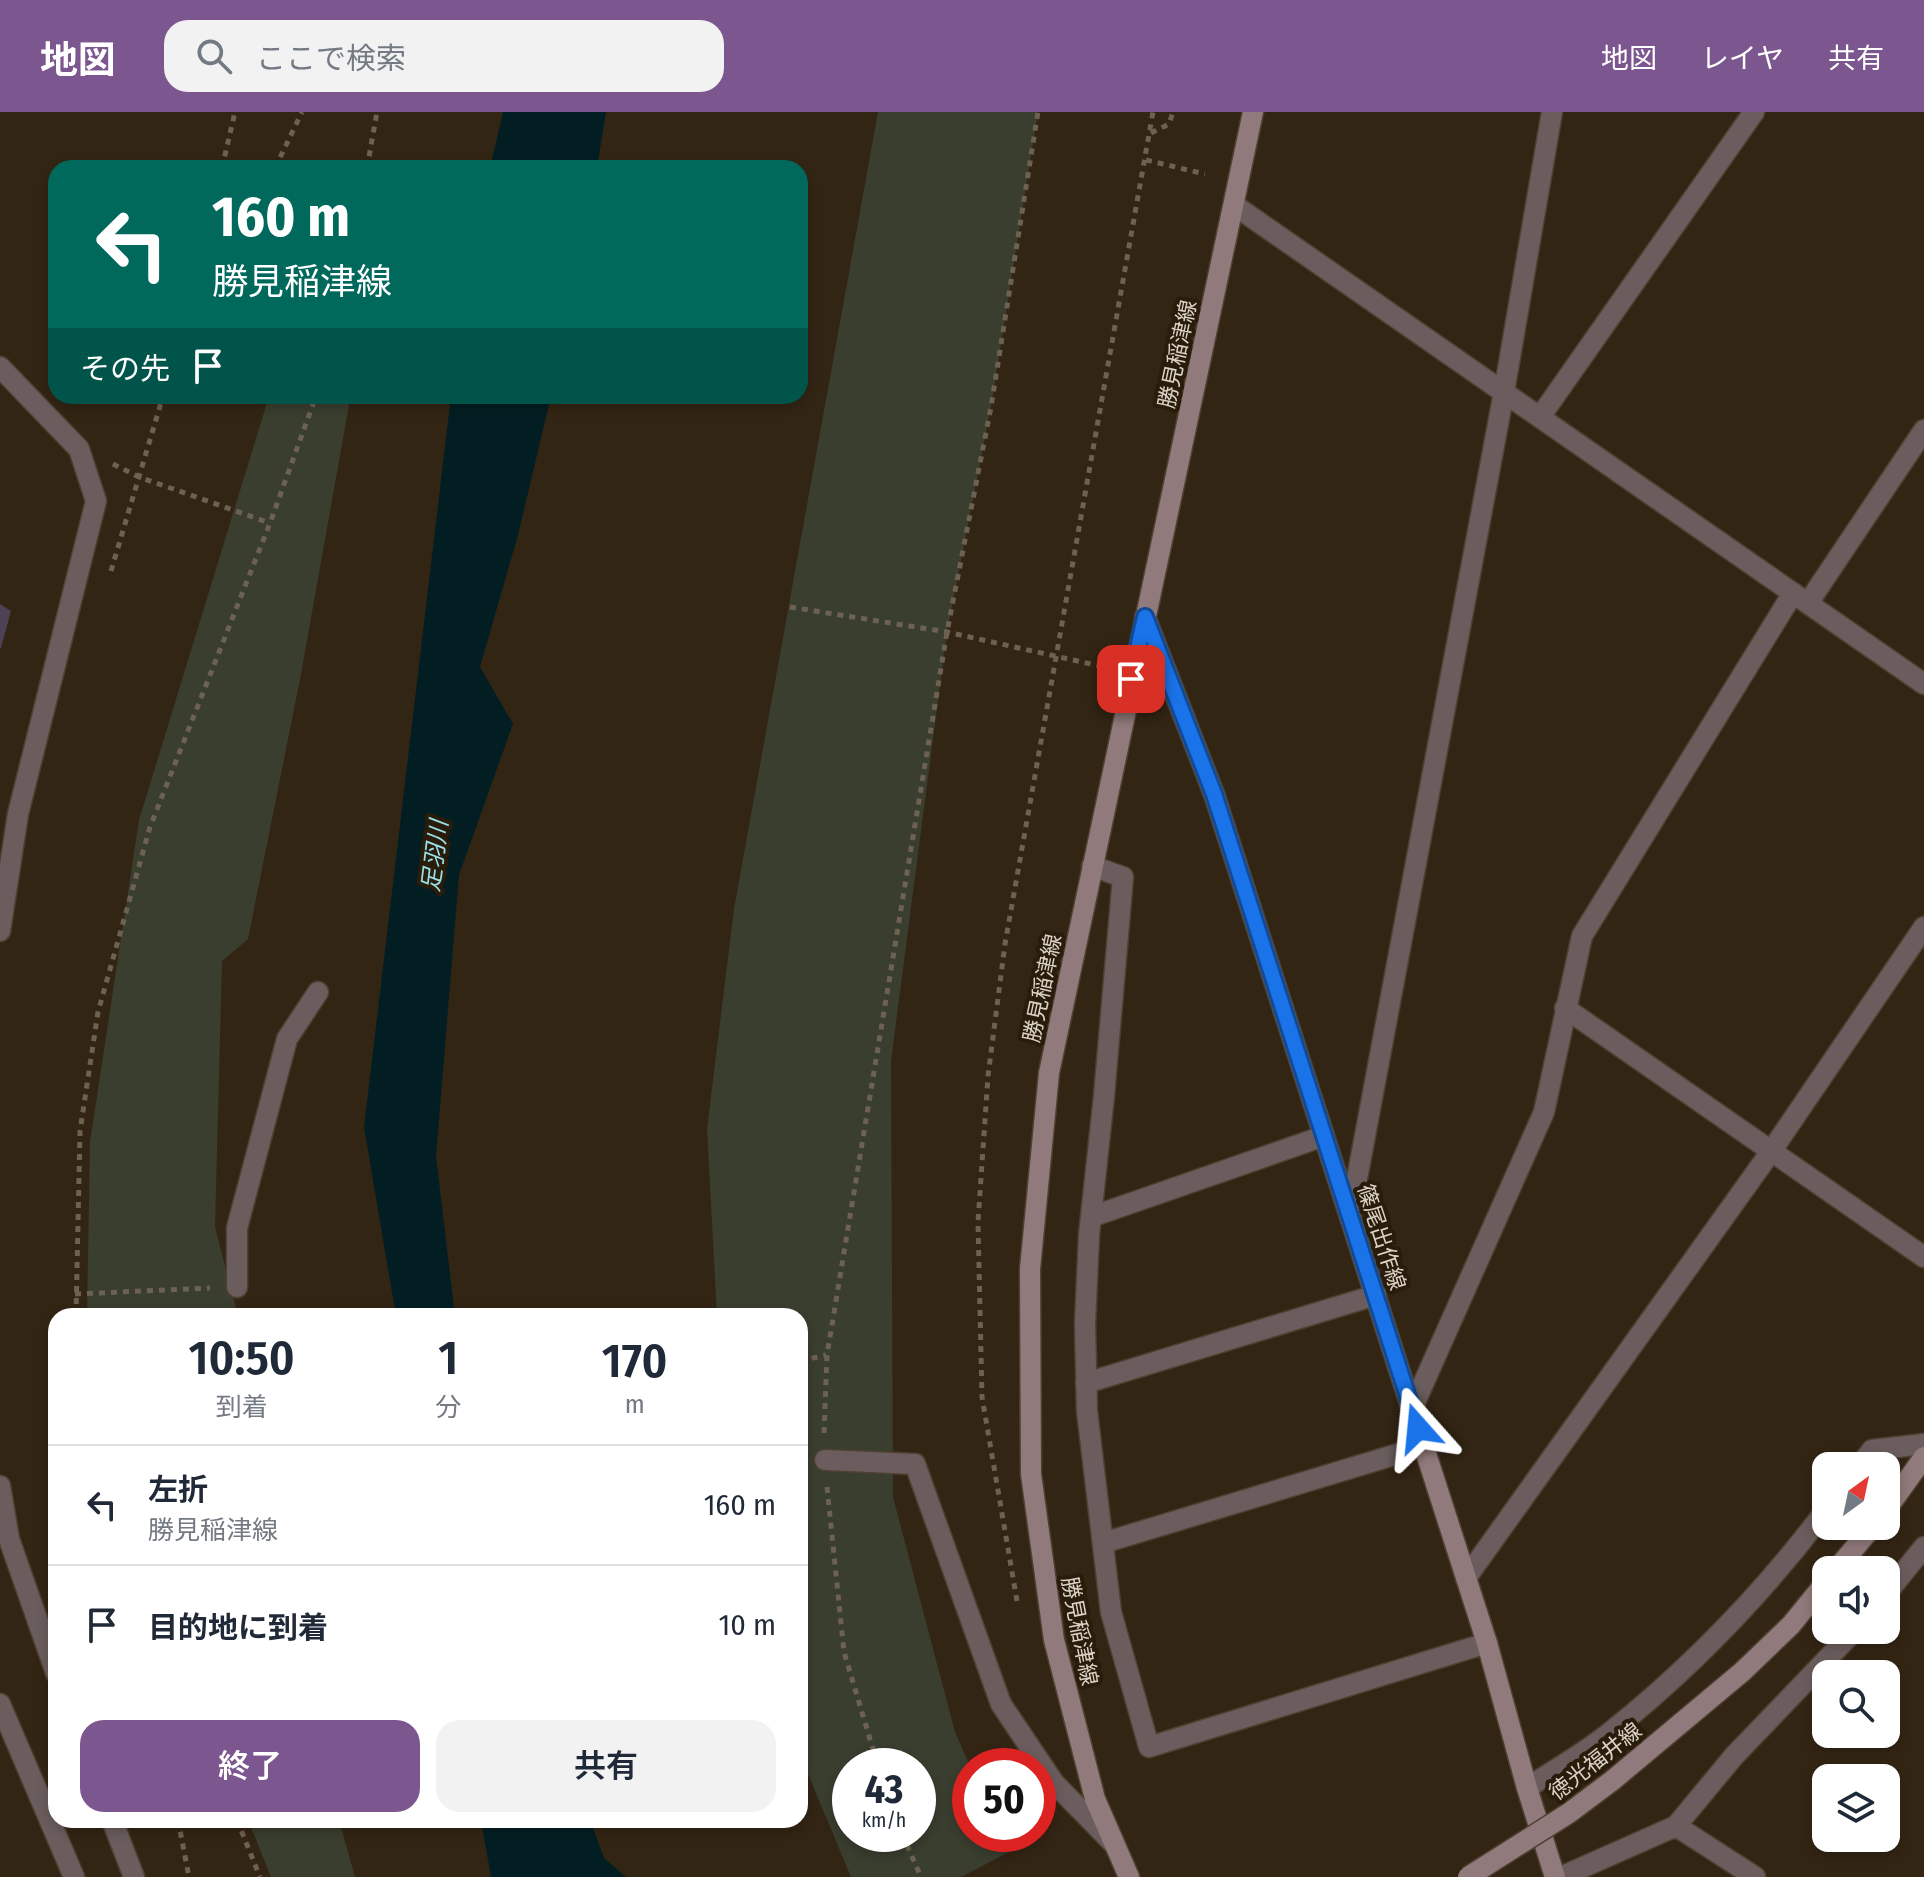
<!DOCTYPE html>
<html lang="ja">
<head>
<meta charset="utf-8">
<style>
	body { margin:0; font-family:"Fira Sans Condensed","Noto Sans JP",sans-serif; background:#f2f2f3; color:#1f2937; height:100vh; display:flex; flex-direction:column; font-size:30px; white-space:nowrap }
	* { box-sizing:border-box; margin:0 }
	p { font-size:26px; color:#747a83 }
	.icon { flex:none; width:44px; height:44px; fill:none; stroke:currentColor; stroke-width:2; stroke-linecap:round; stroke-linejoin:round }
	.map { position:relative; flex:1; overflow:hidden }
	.panel { position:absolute; left:48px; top:1196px; width:760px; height:520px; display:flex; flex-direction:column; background:#fff; border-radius:24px; box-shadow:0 4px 12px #0003 }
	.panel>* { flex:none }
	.banner { position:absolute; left:48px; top:48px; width:760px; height:244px; border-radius:24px; box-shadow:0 4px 12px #0003; background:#00695c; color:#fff; overflow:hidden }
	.needle { width:52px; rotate:33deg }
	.fabs { position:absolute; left:1812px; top:1340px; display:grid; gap:16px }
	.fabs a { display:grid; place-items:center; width:88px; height:88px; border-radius:16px; background:#fff; box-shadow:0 4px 12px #0003; font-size:40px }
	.speed { position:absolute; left:832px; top:1636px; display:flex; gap:16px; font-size:40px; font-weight:700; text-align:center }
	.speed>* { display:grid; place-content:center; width:104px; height:104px; border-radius:50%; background:#fff; box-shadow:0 4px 12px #0003; line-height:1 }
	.speed small { font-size:20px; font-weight:400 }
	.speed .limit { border:12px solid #d22; background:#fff; color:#111 }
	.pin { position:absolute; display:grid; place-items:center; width:68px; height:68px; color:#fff; margin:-34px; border-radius:16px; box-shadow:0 4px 12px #0006 }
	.me { position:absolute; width:88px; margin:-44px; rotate:342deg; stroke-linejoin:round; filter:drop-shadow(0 0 6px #0008) }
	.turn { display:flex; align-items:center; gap:28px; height:168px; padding:0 32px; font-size:36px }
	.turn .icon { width:104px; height:104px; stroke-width:2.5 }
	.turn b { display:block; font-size:56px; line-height:68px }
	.then { display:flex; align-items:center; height:76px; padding:0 32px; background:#0003; gap:16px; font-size:30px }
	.eta { display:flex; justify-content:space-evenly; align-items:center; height:136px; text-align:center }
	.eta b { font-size:48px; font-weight:600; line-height:56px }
	.action { display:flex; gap:16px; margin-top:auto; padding:16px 32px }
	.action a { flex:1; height:92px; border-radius:24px; background:#7c568e; color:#fff; font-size:32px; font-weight:600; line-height:92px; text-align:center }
	.action a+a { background:#f2f2f3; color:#1f2937 }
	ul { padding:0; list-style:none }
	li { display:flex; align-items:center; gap:24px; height:120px; padding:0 32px; border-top:2px solid #e0e1e3 }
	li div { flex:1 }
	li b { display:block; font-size:30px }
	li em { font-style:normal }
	header { display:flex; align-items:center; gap:48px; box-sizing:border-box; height:112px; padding:0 40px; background:#7c568e; color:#fff }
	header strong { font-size:38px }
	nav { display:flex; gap:44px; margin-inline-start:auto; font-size:28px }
	.search { width:560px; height:72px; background:#f2f2f3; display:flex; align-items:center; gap:20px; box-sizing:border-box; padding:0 28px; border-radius:24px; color:#747a83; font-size:30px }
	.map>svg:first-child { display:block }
	.green { fill:#3a3e2f; fill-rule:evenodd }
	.water { fill:#031e22 }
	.building { fill:#4d4154 }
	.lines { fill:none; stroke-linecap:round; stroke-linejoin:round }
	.lane-casing { stroke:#4e4131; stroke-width:23 }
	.street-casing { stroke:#4e4131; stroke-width:23 }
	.secondary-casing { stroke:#4e4131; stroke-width:23 }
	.path { stroke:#6d6152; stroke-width:5; stroke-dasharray:6 6; stroke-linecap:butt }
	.lane { stroke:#6b5d5d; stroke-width:20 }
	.street { stroke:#6b5d5d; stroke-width:20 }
	.secondary { stroke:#917a7b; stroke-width:20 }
	.secondary-bridge-casing { stroke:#4e4131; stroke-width:23; stroke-linecap:butt }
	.secondary-bridge { stroke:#917a7b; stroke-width:20 }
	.route-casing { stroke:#114b97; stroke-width:20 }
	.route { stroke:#1a73e8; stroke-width:14 }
	.labels { text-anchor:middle; stroke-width:8; stroke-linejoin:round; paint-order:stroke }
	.street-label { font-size:22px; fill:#dbd2c7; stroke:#291c0a }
	.water-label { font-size:24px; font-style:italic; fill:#99dfea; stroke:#291c0a }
</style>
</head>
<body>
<header>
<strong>地図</strong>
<div class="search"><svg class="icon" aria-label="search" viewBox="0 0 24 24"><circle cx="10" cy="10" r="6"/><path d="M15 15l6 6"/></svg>ここで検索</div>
<nav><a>地図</a><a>レイヤ</a><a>共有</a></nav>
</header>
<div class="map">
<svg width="1924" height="1765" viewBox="0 0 1924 1765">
	<rect width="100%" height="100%" fill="#332514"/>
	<path class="green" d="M878,0H1038L991,295L947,520L891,949L893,1385L955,1620L970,1654V1722H1000L1009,1740L961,1765H851L800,1643V1204H717L707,1017L734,797ZM850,1654H918V1722H850Z
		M269,284H331L349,293L301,562L248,827L222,849L215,1115L238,1204H87L90,1030L139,708Z
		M248,1708H339L355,1765H271Z"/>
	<path class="water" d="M503,0H606L597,56H490Z
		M451,284H551L518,423L480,555L513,612L459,763L436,1044L455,1204H396L364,1015Z
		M481,1708H590L604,1746L626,1765H491Z"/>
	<path class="building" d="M0,492L11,499L1,536H0Z"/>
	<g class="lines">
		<defs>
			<path id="lane" d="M237,1175V1116L287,927L318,880
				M1086,1271L1376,1183
				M1412,1297L1544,1000L1582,824L1793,481
				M825,1348L915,1352L1001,1592L1054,1671L1113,1731
				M1103,1431L1424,1334"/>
			<path id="street" d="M1234,93L1924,572
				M0,255L79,337L96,389L18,702L0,819
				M1540,305L1754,0
				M1808,491L1924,318
				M1092,754L1123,765L1104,984L1089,1123L1085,1212L1087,1299L1111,1500L1149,1635L1487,1531
				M1565,896L1924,1145
				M1350,1104L1504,280L1552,0
				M1091,1105L1324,1024
				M1860,1354L1872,1338L1924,1332
				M0,1374L9,1427L56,1561
				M1466,1466L1772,1038L1924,815
				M1886,1482L1924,1435
				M0,1592L74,1765
				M1527,1676C1554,1658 1583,1642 1608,1622C1690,1557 1763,1481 1826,1398
				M112,1708L134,1765
				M1676,1714L1755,1765
				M1561,1765L1676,1714L1734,1644L1855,1518"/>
			<path id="secondary" d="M1145,505L1214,682L1487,1531L1527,1676L1555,1765
				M1886,1398L1924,1345
				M1836,1458L1873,1414
				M1742,1560L1791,1513L1826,1470
				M1129,1765L1095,1687L1054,1528L1031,1362L1030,1157L1049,961L1253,0"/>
		</defs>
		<use href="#lane" class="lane-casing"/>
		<use href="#street" class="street-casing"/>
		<use href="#secondary" class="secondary-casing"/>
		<path class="path" d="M1151,21L1169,12L1173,0
			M1146,48L1205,62
			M222,56L235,0
			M275,56L302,0
			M367,56L377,0
			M113,352L139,365L270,411
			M111,459L163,284
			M790,495L947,520L1109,556
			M75,1182L210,1176
			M76,1204L80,1019L98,900L150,715L270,411L316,284
			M800,1249L826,1243
			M824,1321L827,1243L947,520L991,295L1038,0
			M827,1375L844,1540L878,1654
			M1017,1489L982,1285L978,1110L988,964L1005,832L1153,0
			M178,1708L189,1765
			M237,1708L260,1765
			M902,1722L921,1765"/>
		<use href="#lane" class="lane"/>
		<use href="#street" class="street"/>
		<use href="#secondary" class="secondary"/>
		<defs>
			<path id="secondary-bridge" d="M1468,1765L1569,1701L1613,1668L1742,1560"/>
		</defs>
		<use href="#secondary-bridge" class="secondary-bridge-casing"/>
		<use href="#secondary-bridge" class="secondary-bridge"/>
	</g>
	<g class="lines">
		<defs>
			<path id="route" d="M1131,567L1145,505L1214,682L1418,1316"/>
		</defs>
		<use href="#route" class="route-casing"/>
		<use href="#route" class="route"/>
	</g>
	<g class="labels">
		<g class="street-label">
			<text transform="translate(1177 242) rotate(-78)" y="8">勝見稲津線</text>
			<text transform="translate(1042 876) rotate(-78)" y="8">勝見稲津線</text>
			<text transform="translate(1382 1125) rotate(72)" y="8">篠尾出作線</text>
			<text transform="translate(1080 1519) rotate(79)" y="8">勝見稲津線</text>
			<text transform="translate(1595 1649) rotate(-38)" y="8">徳光福井線</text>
		</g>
		<g class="water-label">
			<text transform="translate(435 744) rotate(-83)" y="8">足羽川</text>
		</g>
	</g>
</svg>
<div class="fabs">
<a><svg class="needle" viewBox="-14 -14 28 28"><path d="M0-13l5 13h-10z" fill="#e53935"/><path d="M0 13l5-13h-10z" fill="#747a83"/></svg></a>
<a><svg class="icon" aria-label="sound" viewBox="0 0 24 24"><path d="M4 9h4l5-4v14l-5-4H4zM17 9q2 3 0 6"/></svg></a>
<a><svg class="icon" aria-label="search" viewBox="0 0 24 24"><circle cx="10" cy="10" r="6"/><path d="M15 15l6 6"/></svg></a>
<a><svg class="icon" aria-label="layers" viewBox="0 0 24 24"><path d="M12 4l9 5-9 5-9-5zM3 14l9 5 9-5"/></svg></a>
</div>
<div class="speed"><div>43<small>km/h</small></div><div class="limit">50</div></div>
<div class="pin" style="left:1131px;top:567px;background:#d93025"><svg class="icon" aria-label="arrive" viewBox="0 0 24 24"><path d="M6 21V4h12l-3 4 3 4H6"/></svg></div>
<svg class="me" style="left:1418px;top:1316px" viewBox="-20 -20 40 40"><path d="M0-17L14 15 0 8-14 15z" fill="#1a73e8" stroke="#fff" stroke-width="4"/></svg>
<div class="banner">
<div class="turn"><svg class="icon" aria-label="left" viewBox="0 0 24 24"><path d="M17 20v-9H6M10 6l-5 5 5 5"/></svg><div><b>160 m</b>勝見稲津線</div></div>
<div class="then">その先<svg class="icon" aria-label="arrive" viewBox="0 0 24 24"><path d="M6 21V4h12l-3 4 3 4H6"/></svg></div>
</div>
<section class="panel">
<div class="eta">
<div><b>10:50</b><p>到着</p></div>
<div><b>1</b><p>分</p></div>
<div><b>170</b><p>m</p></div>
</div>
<ul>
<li><svg class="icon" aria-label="left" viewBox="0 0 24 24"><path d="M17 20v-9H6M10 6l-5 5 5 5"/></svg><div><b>左折</b><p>勝見稲津線</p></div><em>160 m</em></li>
<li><svg class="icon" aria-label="arrive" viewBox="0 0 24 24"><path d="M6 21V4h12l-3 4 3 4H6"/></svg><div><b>目的地に到着</b></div><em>10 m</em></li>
</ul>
<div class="action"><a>終了</a><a>共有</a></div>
</section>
</div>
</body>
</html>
